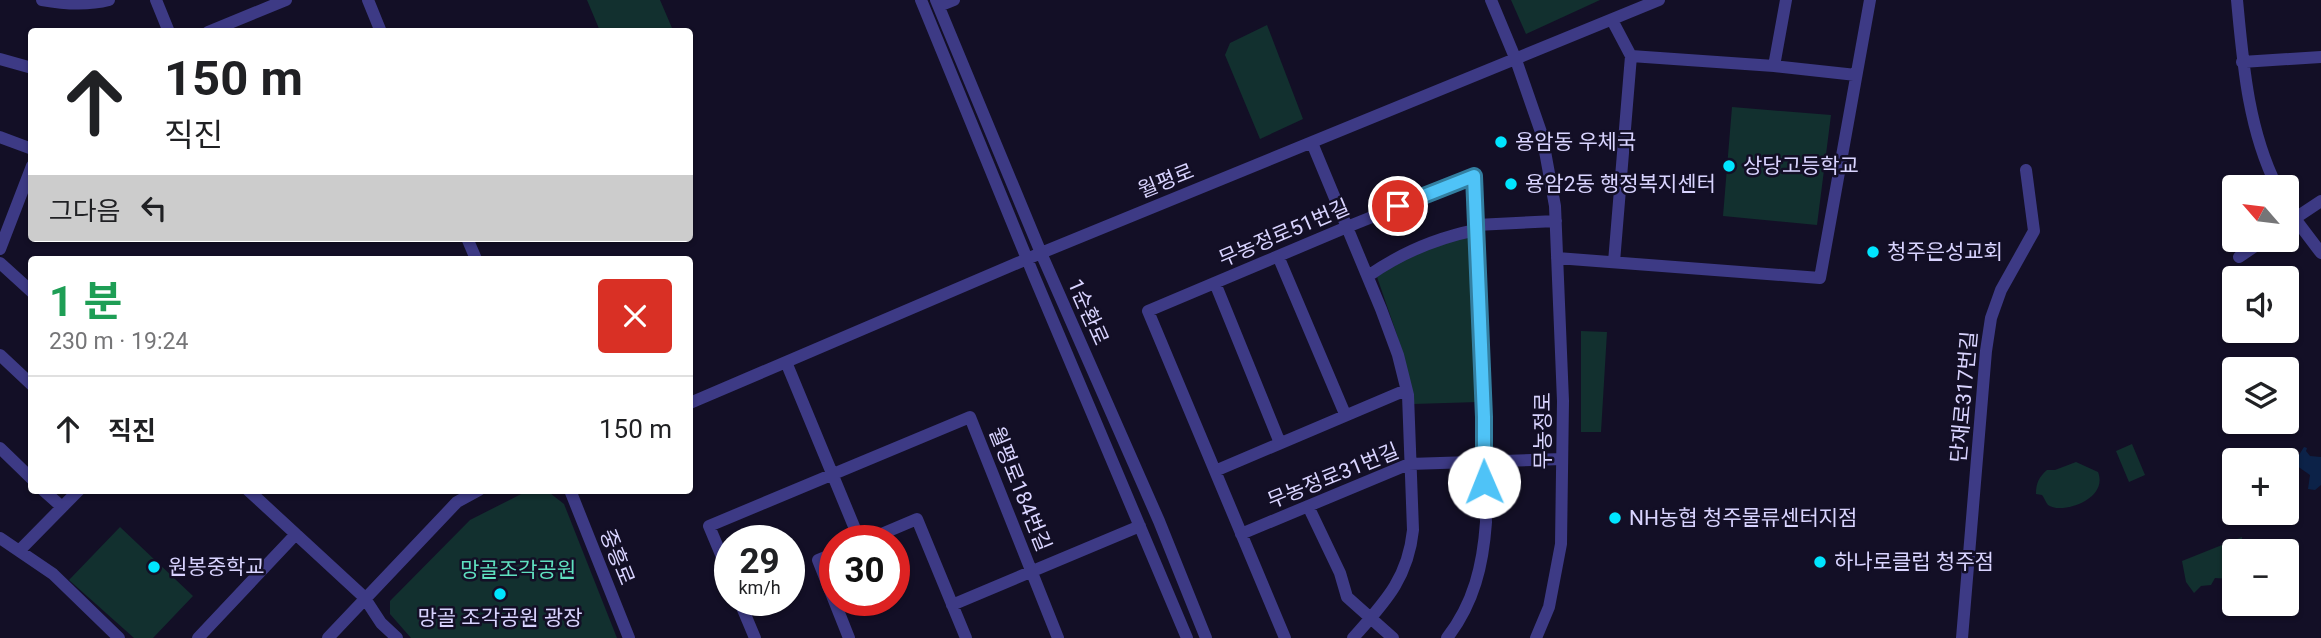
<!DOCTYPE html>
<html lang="ko">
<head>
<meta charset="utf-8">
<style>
	body { margin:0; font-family:Roboto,"Noto Sans KR",sans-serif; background:#f6f6f6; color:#202124; height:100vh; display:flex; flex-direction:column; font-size:26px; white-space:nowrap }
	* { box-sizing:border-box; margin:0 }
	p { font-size:23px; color:#757577 }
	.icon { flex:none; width:38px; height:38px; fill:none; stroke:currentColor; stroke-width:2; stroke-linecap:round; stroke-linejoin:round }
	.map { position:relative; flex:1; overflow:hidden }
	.drawer { position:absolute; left:28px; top:256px; width:665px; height:238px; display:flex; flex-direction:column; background:#fff; border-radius:7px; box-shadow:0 2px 5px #0004 }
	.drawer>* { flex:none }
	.hud { position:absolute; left:28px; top:28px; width:665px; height:214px; border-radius:7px; box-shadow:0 2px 5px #0004; background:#fff; color:#202124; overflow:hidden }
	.needle { width:46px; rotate:298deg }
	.buttons { position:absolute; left:2222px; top:175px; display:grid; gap:14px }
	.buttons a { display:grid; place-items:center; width:77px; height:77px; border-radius:7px; background:#fff; box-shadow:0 2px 5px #0004; font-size:35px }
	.speed { position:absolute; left:714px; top:525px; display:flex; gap:14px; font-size:35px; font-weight:700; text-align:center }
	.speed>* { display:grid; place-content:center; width:91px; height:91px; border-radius:50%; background:#fff; box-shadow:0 2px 5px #0004; line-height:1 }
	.speed small { font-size:18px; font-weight:400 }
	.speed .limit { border:10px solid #d22; background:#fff; color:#111 }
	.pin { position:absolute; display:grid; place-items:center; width:60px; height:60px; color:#fff; margin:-30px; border:4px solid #fff; border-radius:50%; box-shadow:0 2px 7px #0007 }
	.me { position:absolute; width:77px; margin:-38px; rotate:359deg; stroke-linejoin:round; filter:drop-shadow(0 0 5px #0008) }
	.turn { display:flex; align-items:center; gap:24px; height:147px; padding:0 21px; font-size:32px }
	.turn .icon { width:91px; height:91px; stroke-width:2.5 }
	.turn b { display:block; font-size:49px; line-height:60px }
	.then { display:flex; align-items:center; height:66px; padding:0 21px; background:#0003; gap:14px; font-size:26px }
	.round { display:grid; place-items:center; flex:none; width:74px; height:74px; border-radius:7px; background:#f6f6f6 }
	.overview { display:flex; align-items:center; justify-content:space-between; height:119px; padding:0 21px }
	h1 { font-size:42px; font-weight:700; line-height:52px; color:#1e9e55 }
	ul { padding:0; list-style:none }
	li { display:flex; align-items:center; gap:21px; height:105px; padding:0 21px; border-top:2px solid #e0e0e0 }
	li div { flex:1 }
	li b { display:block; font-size:26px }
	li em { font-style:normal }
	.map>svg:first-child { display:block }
	.green { fill:#12302f }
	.water { fill:#0c2248 }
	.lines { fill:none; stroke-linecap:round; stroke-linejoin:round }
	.minor { stroke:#3d3a85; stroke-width:12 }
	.route-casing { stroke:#337fa1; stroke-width:18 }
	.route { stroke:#4fc3f7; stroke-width:12 }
	.poi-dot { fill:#00e5ff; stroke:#130f26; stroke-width:2.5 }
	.labels { text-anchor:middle; stroke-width:5; stroke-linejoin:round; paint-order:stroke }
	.poi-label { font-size:21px; fill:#d9d4ff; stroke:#130f26; text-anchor:start }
	.street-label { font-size:21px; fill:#d9d4ff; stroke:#130f26 }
	.park-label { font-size:21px; fill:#5fe0c0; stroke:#130f26 }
</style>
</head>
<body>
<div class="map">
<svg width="2321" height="638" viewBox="0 0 2321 638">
	<rect width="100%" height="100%" fill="#130f26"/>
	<path class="green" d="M587,0H660L672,28L663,31H600Z
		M1511,0H1600L1526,34Z
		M1267,25L1303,119L1260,139L1225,55L1230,43Z
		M1732,107L1831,115L1817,225L1723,216Z
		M1470,236L1479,402L1413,404L1397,335L1377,277C1408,254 1434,247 1470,236Z
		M1581,331L1607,332L1601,432H1581Z
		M2132,444L2145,475L2129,482L2116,451Z
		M2076,462L2098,472C2109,500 2061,515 2048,505C2047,504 2043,496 2042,495L2036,494C2036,483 2039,477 2047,470H2055Z
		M529,490H546L564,504L617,638H411L390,614V601L470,520Z
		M120,527L193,596L153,638H134L69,580Z
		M2242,537L2241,551H2235V571L2230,579L2215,578L2211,585L2201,586L2194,593L2186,582L2182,561Z"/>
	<path class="water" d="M2304,447L2307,448L2306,451L2310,456L2321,457V485L2315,490L2308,489L2310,475L2290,461L2294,456L2299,455Z"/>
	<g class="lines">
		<path class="minor" d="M42,0C64,4 86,6 109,0
			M156,0L169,32
			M368,0L381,32
			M921,0L1034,276L1187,638
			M936,0L1041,253L1159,521L1206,638
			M1491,0L1516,60L1542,135L1555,206L1563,401L1561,544L1549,607L1536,638
			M2237,0C2243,64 2248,129 2277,187
			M939,6L954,0
			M1612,20L1631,56L1774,66L1856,75
			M208,32L286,0
			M0,59L32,68
			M2242,62L2321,57
			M1774,66L1786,0
			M0,137L32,149
			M1312,143L1381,309L1398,355L1408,395L1413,530C1408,579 1384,603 1353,638
			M2287,208L2321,253
			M2288,223L2321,201
			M1476,225L1556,221
			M467,238L476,259
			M0,249L32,166
			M1278,256L1345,414
			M2239,257L2264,240
			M1557,258L1820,278L1870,0
			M1614,262L1631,56
			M0,263L32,292
			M1368,276C1401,253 1436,238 1476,230
			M1215,283L1280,443
			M0,355L32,385
			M786,362L860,541
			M690,403L1041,253L1659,0
			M0,448L32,479
			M1215,471L1406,390
			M43,490L62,507
			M248,490L364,597L381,623L397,638
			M570,490L629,638
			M1308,506L1340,573L1347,597L1393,638
			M1241,534L1409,464L1562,459
			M0,538L53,574L119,638
			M865,541L917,519L966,638
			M19,551L79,490
			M835,553L818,560L849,638
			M730,576L709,526L970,417L1058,638
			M739,600L755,638
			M952,605L1140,526
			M198,638L296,534
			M328,638L457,502L479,490
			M1285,638L1148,311L1347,227L1474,176L1486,522C1483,565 1474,603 1447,638
			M1962,638L1986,351L1991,318L2001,290L2034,231L2026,170"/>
	</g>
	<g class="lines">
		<defs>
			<path id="route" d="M1398,206L1474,176L1484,417V482"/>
		</defs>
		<use href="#route" class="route-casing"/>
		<use href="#route" class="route"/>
	</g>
	<g class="poi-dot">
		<circle cx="1501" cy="142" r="7"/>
		<circle cx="1729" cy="166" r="7"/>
		<circle cx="1511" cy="184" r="7"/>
		<circle cx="1873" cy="252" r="7"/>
		<circle cx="1615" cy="518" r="7"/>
		<circle cx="1820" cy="562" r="7"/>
		<circle cx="154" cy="567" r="7"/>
		<circle cx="500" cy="594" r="7"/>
	</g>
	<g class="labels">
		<g class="poi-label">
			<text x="1515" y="149">용암동 우체국</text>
			<text x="1743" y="173">상당고등학교</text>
			<text x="1525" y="191">용암2동 행정복지센터</text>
			<text x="1887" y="259">청주은성교회</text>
			<text x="1629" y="525">NH농협 청주물류센터지점</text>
			<text x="1834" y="569">하나로클럽 청주점</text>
			<text x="168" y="574">원봉중학교</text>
			<text x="500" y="625" text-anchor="middle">망골 조각공원 광장</text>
		</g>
		<g class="street-label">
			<text transform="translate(1166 181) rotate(-22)" y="7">월평로</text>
			<text transform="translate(1284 233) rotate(-23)" y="7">무농정로51번길</text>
			<text transform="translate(1088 312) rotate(66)" y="7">1순환로</text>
			<text transform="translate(1964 397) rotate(-85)" y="7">단재로317번길</text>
			<text transform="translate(1543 431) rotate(-90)" y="7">무농정로</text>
			<text transform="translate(1333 476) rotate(-22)" y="7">무농정로31번길</text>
			<text transform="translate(1020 489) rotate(68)" y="7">월평로184번길</text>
			<text transform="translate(617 557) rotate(68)" y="7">중흥로</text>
		</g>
		<g class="park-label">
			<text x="518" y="577">망골조각공원</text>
		</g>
	</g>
</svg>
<div class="buttons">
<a><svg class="needle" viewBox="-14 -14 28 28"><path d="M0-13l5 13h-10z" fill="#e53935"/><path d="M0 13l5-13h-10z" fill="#757577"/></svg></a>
<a><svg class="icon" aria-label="sound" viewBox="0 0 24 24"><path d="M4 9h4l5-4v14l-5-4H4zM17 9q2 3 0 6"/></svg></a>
<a><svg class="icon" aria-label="layers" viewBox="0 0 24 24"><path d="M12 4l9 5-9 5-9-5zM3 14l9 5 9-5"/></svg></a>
<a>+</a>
<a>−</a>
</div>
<div class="speed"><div>29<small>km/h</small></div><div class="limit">30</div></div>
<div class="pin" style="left:1398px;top:206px;background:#d93025"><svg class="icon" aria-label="arrive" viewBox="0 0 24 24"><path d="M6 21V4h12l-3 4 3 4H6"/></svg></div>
<svg class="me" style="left:1484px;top:482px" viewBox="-20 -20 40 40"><circle r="19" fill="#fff"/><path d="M0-13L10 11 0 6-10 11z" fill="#4fc3f7"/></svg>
<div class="hud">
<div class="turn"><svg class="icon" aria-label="ahead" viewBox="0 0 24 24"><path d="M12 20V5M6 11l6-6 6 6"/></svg><div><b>150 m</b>직진</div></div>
<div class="then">그다음<svg class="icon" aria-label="left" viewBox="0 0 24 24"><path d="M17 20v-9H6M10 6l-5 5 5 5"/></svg></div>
</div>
<section class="drawer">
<div class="overview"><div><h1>1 분</h1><p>230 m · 19:24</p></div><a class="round" style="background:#d93025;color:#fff"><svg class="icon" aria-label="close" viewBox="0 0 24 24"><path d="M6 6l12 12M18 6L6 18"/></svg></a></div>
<ul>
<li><svg class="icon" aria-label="ahead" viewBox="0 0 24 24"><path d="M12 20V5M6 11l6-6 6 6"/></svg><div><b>직진</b></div><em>150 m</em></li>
</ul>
</section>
</div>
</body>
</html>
